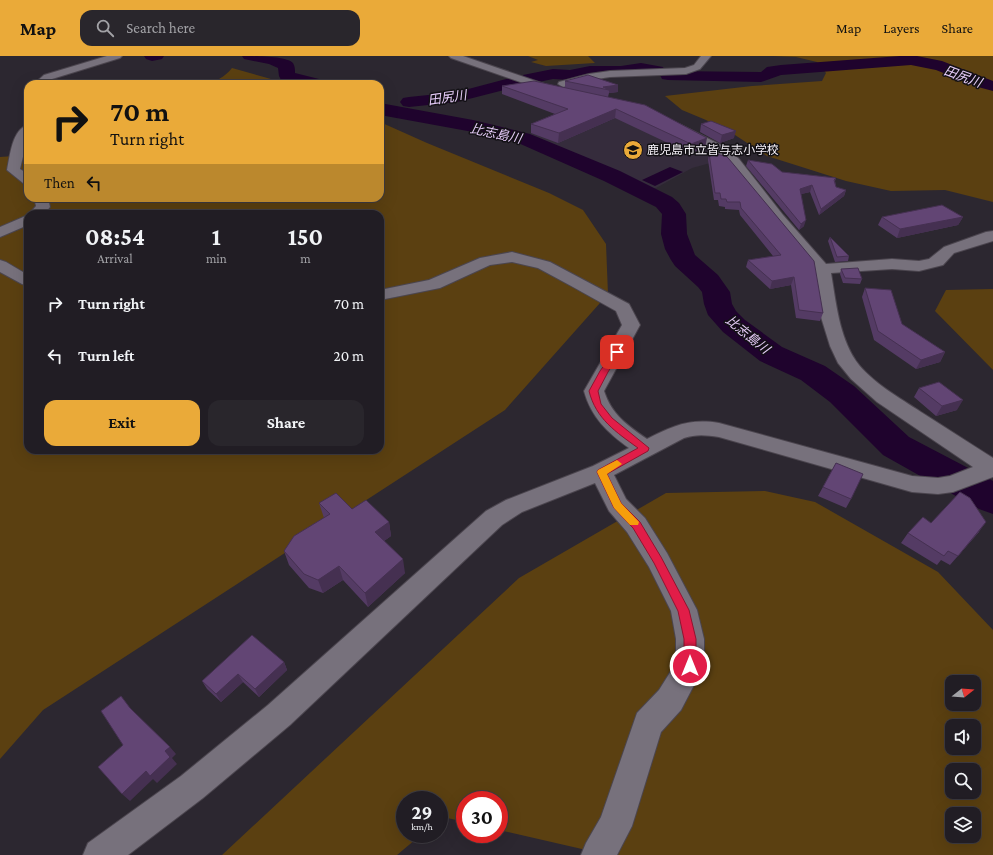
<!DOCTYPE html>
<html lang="en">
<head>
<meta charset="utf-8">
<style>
	body { margin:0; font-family:"Crimson Pro","Noto Sans JP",serif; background:#29262c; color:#f1f3f6; height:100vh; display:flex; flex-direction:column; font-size:15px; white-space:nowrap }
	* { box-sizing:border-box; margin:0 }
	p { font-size:13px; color:#a2a2a6 }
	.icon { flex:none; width:22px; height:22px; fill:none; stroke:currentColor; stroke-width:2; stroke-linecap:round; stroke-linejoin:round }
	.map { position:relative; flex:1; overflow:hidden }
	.drawer { position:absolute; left:24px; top:154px; width:360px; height:244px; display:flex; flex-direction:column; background:#211d24; border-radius:12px; box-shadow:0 4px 16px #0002,0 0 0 1px #3e3b41 }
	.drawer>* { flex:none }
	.hud { position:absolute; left:24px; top:24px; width:360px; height:122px; border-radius:12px; box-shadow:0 4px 16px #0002,0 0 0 1px #3e3b41; background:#eaaa39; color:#111; overflow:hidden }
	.needle { width:26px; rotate:73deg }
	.tools { position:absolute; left:945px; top:619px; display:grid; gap:8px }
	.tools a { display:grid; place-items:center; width:36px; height:36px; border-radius:8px; background:#211d24; box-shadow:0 4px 16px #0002,0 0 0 1px #3e3b41; font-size:20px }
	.speed { position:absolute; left:396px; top:735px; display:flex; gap:8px; font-size:20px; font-weight:700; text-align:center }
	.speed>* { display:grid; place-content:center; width:52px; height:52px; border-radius:50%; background:#211d24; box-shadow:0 4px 16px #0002,0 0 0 1px #3e3b41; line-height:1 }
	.speed small { font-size:10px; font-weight:400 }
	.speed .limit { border:6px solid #d22; background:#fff; color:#111 }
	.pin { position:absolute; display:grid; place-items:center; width:34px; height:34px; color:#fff; margin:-17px; border-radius:8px; box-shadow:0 2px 6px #0006 }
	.me { position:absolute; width:44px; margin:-22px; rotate:0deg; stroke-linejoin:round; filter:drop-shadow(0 0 3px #0008) }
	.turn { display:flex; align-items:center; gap:14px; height:84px; padding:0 20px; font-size:18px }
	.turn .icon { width:52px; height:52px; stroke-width:2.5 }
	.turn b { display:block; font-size:28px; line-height:34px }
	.then { display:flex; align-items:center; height:38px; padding:0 20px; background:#0003; gap:8px; font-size:15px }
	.eta { display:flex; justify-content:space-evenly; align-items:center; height:68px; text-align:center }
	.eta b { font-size:24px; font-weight:700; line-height:28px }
	.action { display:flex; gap:8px; margin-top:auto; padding:8px 20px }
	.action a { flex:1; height:46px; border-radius:12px; background:#eaaa39; color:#111; font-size:16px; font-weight:700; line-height:46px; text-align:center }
	.action a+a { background:#29262c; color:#f1f3f6 }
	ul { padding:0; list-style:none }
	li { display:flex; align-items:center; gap:12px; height:52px; padding:0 20px }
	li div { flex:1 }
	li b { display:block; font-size:15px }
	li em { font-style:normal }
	header { display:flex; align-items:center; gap:24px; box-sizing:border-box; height:56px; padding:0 20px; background:#eaaa39; color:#111 }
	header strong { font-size:19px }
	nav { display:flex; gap:22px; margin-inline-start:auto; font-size:14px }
	.search { width:280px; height:36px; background:#29262c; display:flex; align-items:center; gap:10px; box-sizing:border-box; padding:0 14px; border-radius:12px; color:#a2a2a6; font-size:15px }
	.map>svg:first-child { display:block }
	.built { fill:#352c3c }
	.green { fill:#5b4011; fill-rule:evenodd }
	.water { fill:#1f032d }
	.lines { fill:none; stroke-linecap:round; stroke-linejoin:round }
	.river { fill:#1f032d; fill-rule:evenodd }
	.minor-casing { stroke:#4b454e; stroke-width:2 }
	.minor { fill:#77717c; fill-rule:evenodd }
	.wall { fill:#543b64 }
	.shaded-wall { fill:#453051 }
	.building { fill:#624574; stroke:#453051 }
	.route { fill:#e11d48; stroke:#92132f }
	.slow { fill:#f59e0b }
	.labels { text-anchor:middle; stroke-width:3; stroke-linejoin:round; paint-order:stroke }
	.far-poi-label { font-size:12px; fill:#f6f2f9; stroke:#131115; text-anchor:start }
	.far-water-label { font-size:13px; font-style:italic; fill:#e5cbf8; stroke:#131115 }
</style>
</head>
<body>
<header>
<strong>Map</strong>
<div class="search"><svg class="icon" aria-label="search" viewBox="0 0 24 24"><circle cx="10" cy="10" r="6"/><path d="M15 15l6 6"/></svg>Search here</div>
<nav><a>Map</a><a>Layers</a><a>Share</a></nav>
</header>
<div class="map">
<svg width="993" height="799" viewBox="0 0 993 799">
	<rect width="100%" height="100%" fill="#2c2730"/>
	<path class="built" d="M591,54L702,85L725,103L692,112L656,132L643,135L524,81L550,67Z"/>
	<path class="green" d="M528,0H588L595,7L546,10L531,6L538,4Z
		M773,0H993V146L945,134L891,135L846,125L767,100L735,79L706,64L682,54L665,40L752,30L822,25L826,17L817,6L796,1Z
		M232,12L271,23L303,28H203C216,25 224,22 232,12Z
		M380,66L427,87L549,137L583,154L606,188L608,238L505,354L43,654L0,703V101L28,99V142H380ZM28,158H380V394H28Z
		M993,233V314L935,255L946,234Z
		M765,435L815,446L938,516L993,574V799H608L499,774V744H465V766L443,761L439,764V744H405V778H422L397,799H222L519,522L666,437ZM952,626H974V648H952ZM952,670H974V692H952ZM952,714H974V736H952ZM952,758H974V780H952Z"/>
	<path class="water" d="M670,111L683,116L655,130L642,124Z"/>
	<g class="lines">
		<path class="river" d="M144,0H164L162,3L152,5L146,3Z
			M242,0C254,0 286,0 293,7C295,10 295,14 295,17L323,24L326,28H297L281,24L279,20L278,12L269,8L244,3Z
			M900,0H917L942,5L993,25V35L978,31L936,14L911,9L781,19L761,26L668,24L662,23L660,19L641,17L621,20H590L570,24L553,23L529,28L523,26L520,30L457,46L409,51L403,50L400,46L403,42L409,41L457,36L514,21L521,23L523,19L553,13L570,14L590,10H621L641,7L663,11L665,15L761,16L767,11L781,9Z
			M380,47L473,64L530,78L620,115L672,141L679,147L686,158L687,178L695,199L718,219L730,236L732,248L736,255L745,264L782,291L825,310L854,330L909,381L993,425V458L979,453L883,399L830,346L801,324L760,305L723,276L708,259L704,248L702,236L698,231L675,210L671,204L665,193L661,178L662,158L656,151L604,125L516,86L473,76L380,59Z"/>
		<defs>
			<path id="minor" d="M107,0H122L120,2L52,23L45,28H34L44,19Z
				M449,0H463L559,33L560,35L555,38L451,2Z
				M701,0H711L700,13L686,18L610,21L590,24L563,31L558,28L559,26L589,18L610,15L685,12L694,9Z
				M679,68L725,91L739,103L783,159L826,208L892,203L919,205L929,203L944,191L986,176L993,175V185L954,197L943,209L919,215L892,213L831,217C836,246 839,280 856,305C871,326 900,342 921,356C945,371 969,387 993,402V421L953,436L938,438L912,436L719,381C706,379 696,378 684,382L614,419L626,443L645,462L667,497L697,554L704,583V610L681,654L661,676L632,770L617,799H581L586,787L601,761L637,657L659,634L676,607V583L671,555L649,511L627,476L609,455L595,427L522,456L502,469L290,669L203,742L128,799H83L88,787L181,720L268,649L486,455L506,444L593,410L629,392C608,377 591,361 584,335L622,269L616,255L573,231L538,212L512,206L490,209L440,232L380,244V234L429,224L480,202L512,196L550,206L629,248L640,269L604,335C612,359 627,369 647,383C672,370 690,362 719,367L912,420L938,422L950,420L973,411L877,346L851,323L838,307L830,290L821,261L814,214L773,165L729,109L717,97L675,73L673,71L675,69Z
				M28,69V80L20,113L28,118V128L23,127L7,114C10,100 12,73 28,69Z
				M34,142H48L50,151L44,158H29L36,150Z
				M28,159V169L0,181V171Z
				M0,204L6,206L28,219V230L22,228L0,216Z"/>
		</defs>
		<use href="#minor" class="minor-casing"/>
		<use href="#minor" class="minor"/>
	</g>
	<path class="wall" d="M565,25L618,29V36L609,37L608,41L705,92L689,97L615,62L558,87L531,77V68L555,58L502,38V30L565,32Z
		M701,68L734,82L720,87L700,76Z
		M709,97L823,257L820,265L796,262L791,229L770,233L746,211L748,204L773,200L740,159L739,154L725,153V151L719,150L718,144H714L708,104Z
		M748,104L782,116L836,122L835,125L836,131L846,134L844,140L819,159L810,136L801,138L804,170L799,174L746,110Z
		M882,161H963L958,169L897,182L878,169Z
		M830,181L849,200L848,205L835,206L828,185Z
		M841,213L862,223L860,228L843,227L840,218Z
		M865,232L902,268L945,296L940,306L916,313L874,284L862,241Z
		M919,332L957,354L936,360L914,341Z
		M836,407L851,443L846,452L818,440Z
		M319,447L352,453L389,466L391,480L384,485L405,517L368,551L343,524L323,537L309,532L289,509L284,495L324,462Z
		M931,467L979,476L950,509L941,504L937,509L901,487L908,477Z
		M284,606L287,614L259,641L243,626L221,646L207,633L202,625Z"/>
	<path class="shaded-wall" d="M618,29V36L609,37V34L603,31Z
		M616,53L615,62L558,87L559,77Z
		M736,75L734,82L720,87L722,79Z
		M707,82L705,92L689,97L691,88Z
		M812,129L810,136L798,139L800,133Z
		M846,134L844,140L819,159L821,153Z
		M963,161L958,169L897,182L900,173Z
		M806,164L804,170L799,174L801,168Z
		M794,221L791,229L770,233L772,225Z
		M945,296L940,306L916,313L921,304Z
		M963,344L957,354L936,360L942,350Z
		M389,466L391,480L377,490L375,476Z
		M986,466L979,476L950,509L958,500Z
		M403,503L405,517L368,551L365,537Z
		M339,510L343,524L323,537L318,524Z
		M284,606L287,614L259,641L255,633Z
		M238,618L243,626L221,646L216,638Z
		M170,691L176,698L172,702L177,708L157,727L150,720L165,695Z
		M146,715L153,723L130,745L122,738Z"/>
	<path class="building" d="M588,19L618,29L603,31L609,34L565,25Z
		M534,25L645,49L707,82L691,88L616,53L559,77L531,68L568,53L502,30Z
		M711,65L736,75L722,79L701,68Z
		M709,97L726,100L729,103L814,205L823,257L799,254L794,221L772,225L748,204L781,199L741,152L740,146H727L726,143H721L720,137H715Z
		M748,104L772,108L782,116L836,122L834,124L836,131L846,134L821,153L812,129L800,133L806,164L801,168Z
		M942,149L963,161L900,173L882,161Z
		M830,181L849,200L837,201Z
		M858,212L862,223L845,222L841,213Z
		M865,232L891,234L902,268L945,296L921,304L878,275Z
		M939,326L963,344L942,350L919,332Z
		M836,407L863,418L851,443L823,431Z
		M960,436L970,442L986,466L958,500L948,495L944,500L908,477L923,461L931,467Z
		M336,437L352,453L366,444L389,466L375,476L403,503L365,537L339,510L318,524L304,518L284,495L294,480L330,458L319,447Z
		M252,579L284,606L255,633L238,618L216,638L202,625Z
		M121,640L130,652L170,691L165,695L170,701L150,720L146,715L122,738L98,711L123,689L101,655Z"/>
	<path class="route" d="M617,293L621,296L608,316L598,335L601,348L612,362L649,392L648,395L607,418L621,447L640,466L661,501L689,554L696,583V610L694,614L690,616L686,614L684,610V583L678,555L654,507L633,472L614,452L597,416L598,414L638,392C616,376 596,363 589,335L600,315L615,294Z"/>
	<path class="slow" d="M617,404L622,408L607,418L621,447L639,466L638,469H630L614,452L597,416L598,414Z"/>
	<defs>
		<symbol id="school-disc" viewBox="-11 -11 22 22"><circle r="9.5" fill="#eaaa39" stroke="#131115"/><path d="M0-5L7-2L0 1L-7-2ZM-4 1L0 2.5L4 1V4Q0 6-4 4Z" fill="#111"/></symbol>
	</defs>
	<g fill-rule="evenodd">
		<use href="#school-disc" x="622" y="83" width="22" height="22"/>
	</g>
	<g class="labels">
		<g class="far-poi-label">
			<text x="647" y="98">鹿児島市立皆与志小学校</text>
		</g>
		<g class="far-water-label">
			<text transform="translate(963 20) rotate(20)" y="5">田尻川</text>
			<text transform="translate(447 41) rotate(-8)" y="5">田尻川</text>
			<text transform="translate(496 77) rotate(12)" y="5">比志島川</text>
			<text transform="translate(748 278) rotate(39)" y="5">比志島川</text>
		</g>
	</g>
</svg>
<div class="tools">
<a><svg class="needle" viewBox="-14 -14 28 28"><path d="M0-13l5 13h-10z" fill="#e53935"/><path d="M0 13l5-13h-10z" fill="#a2a2a6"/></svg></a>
<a><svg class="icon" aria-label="sound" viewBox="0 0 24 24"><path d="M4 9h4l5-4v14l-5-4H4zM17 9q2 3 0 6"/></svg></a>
<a><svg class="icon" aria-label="search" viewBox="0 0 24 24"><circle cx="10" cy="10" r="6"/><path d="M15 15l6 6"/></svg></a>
<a><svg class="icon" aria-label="layers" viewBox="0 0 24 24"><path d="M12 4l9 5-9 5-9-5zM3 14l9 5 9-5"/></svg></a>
</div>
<div class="speed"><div>29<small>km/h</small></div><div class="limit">30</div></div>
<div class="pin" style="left:617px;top:296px;background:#d93025"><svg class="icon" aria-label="arrive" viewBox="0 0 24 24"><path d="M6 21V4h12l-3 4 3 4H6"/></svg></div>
<svg class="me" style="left:690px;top:610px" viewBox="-20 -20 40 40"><circle r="17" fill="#e11d48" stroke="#fff" stroke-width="3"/><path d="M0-11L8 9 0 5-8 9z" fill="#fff"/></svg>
<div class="hud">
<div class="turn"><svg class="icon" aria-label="right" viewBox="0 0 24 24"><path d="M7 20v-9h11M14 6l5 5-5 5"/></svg><div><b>70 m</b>Turn right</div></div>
<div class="then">Then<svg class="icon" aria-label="left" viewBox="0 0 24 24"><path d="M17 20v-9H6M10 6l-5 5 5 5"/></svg></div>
</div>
<section class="drawer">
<div class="eta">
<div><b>08:54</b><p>Arrival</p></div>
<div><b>1</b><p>min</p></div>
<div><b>150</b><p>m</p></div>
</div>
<ul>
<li><svg class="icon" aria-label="right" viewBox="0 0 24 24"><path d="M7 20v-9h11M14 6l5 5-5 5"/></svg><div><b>Turn right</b></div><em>70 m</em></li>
<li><svg class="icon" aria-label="left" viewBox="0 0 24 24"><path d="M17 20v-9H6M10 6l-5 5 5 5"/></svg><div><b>Turn left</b></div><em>20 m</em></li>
</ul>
<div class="action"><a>Exit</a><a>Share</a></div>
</section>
</div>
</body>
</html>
